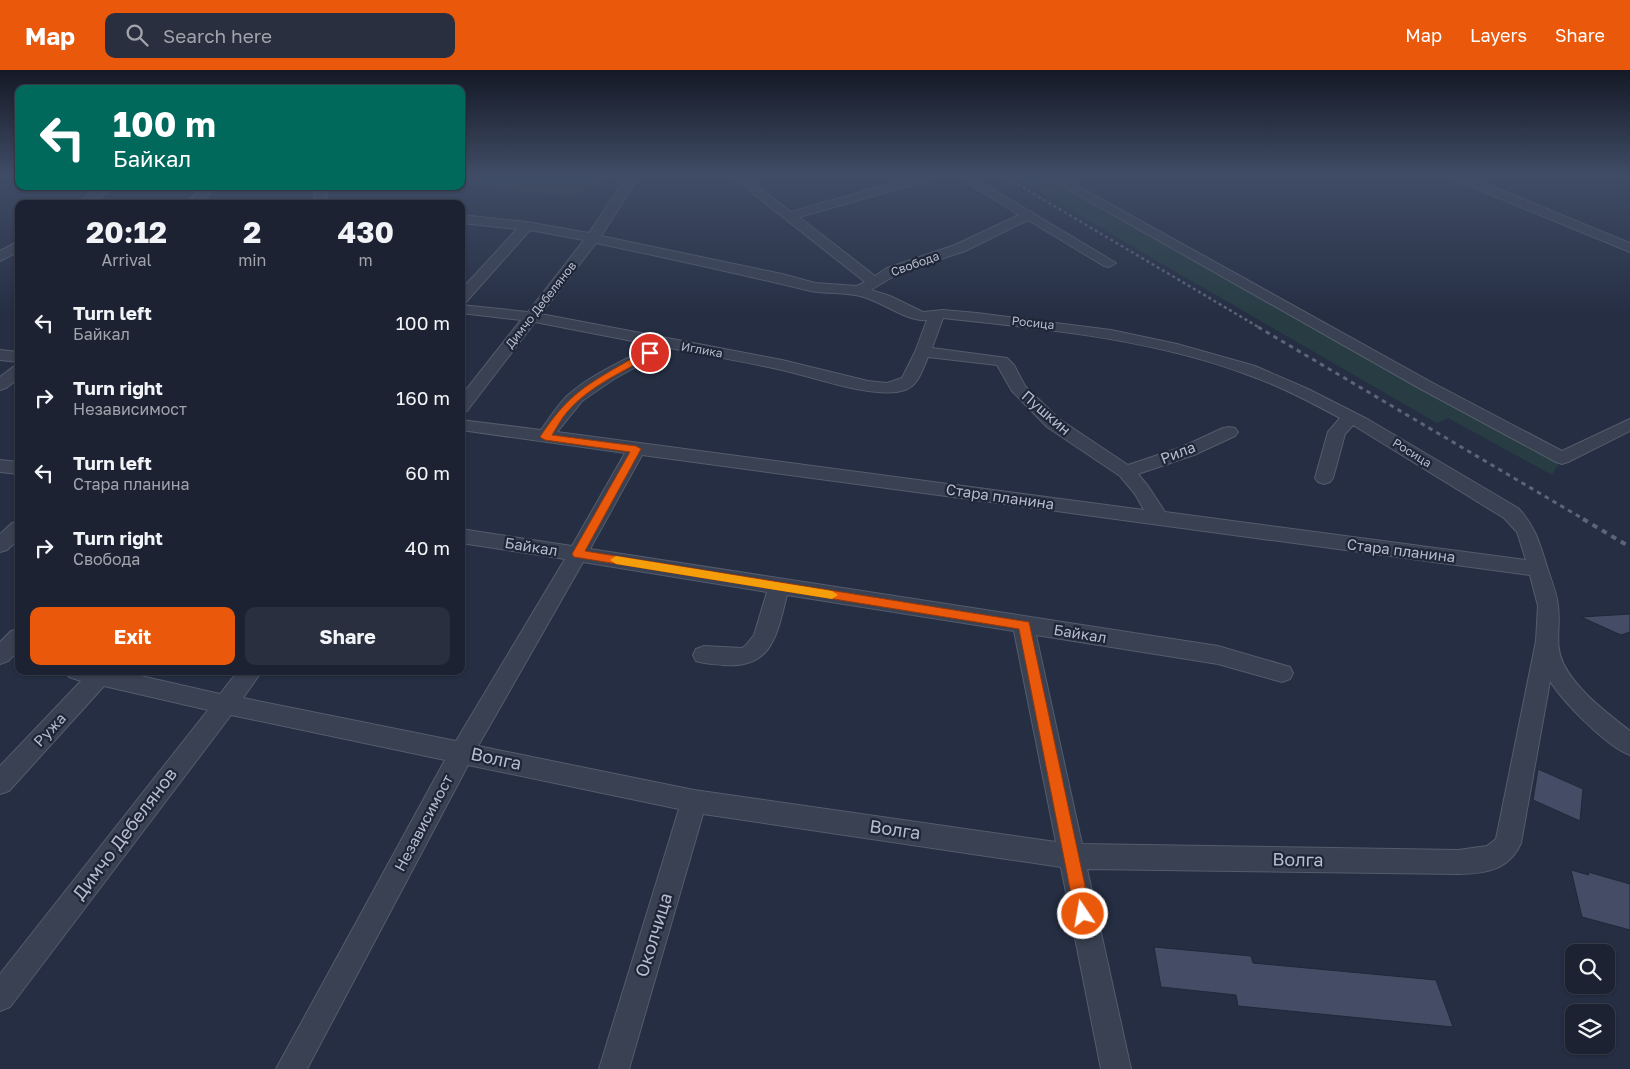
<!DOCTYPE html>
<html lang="en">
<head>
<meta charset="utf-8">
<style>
	body { margin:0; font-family:"Golos Text",sans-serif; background:#292f3e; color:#f1f3f6; height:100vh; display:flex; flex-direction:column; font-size:19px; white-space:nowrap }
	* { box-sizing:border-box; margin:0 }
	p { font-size:16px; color:#a0a4ac }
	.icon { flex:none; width:28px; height:28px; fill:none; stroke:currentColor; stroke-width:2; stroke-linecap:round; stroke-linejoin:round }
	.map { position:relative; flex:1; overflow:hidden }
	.drawer { position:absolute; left:15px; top:130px; width:450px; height:475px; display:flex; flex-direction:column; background:#1c2232; border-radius:10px; box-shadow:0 1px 4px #0004,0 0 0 1px #3a3f4d }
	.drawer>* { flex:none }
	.guide { position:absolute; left:15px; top:15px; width:450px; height:105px; border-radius:10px; box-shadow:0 1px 4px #0004,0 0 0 1px #3a3f4d; background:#00695c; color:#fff; overflow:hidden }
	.tools { position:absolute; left:1565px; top:874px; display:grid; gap:10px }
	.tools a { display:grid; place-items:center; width:50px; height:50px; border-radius:10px; background:#1c2232; box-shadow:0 1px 4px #0004,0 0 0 1px #3a3f4d; font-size:25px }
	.pin { position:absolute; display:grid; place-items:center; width:42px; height:42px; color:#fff; margin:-21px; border:2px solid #fff; border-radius:50%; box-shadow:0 1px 5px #0007 }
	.me { position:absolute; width:55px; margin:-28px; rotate:348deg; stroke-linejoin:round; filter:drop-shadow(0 0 4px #0008) }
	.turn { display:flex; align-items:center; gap:18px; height:105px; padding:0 15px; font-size:22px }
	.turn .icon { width:65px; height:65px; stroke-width:2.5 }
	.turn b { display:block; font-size:35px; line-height:42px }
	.eta { display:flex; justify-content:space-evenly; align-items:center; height:85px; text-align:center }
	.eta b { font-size:30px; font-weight:700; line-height:35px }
	.primary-button { display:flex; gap:10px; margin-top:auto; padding:10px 15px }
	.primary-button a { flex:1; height:58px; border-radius:10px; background:#ea580c; color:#fff; font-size:20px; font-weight:700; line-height:58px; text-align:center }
	.primary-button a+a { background:#292f3e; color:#f1f3f6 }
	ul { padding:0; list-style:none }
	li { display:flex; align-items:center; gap:15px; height:75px; padding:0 15px }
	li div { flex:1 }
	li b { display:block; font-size:19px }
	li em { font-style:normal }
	header { display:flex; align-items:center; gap:30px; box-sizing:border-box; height:70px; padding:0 25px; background:#ea580c; color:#fff }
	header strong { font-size:24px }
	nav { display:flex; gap:28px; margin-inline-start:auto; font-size:18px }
	.search { width:350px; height:45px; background:#292f3e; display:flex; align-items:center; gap:12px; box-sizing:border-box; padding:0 18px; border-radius:10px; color:#a0a4ac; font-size:19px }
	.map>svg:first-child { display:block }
	.green { fill:#273d43 }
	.building { fill:#444d65; stroke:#202839 }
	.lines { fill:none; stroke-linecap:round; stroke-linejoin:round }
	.minor-casing { stroke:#545c6c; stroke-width:2 }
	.minor { fill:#394152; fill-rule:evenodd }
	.rail-far2 { stroke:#5b6479; stroke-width:2.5; stroke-dasharray:3 3; stroke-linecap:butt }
	.rail-far1 { stroke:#5b6479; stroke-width:3; stroke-dasharray:4.5 4.5; stroke-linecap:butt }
	.rail { stroke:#5b6479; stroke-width:4; stroke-dasharray:5.5 5.5; stroke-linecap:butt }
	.route { fill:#ea580c; stroke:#983908 }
	.slow { fill:#f59e0b }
	.labels { text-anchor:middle; stroke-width:4.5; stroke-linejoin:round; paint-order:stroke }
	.far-street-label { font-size:12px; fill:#b6bccc; stroke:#1e2637 }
	.street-label { font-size:15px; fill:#b6bccc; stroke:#1e2637 }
	.near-street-label { font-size:18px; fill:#b6bccc; stroke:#1e2637 }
</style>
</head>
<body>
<header>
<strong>Map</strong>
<div class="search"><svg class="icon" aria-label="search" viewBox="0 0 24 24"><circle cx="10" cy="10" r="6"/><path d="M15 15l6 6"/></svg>Search here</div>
<nav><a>Map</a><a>Layers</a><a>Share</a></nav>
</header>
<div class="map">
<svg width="1630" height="999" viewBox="0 0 1630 999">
	<rect width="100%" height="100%" fill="#252e43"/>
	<path class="green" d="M461,105H617L581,124L568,127L456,116H461Z
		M1012,105H1049L1562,388L1552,405L1448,348L1437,353L1150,187Z"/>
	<path class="building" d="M1630,544V562L1621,565L1581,547Z
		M1538,699L1583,719L1580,751L1533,730Z
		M1571,800L1589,805L1588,802L1630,814V860L1582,847Z
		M1154,877L1251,886L1253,893L1436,910L1453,957L1238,936L1236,925L1161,917Z"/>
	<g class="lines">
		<defs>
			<path id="minor" d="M628,105H640L601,166L782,204L815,213L857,216L865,212L730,105H743L791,142L920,105H939L937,108L799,147L875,206L887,198L955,175L1019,145L955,105H969L1116,193L1109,197L1104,196L1028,150L965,181L897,204L871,220L890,226L923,242L943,240L977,243L1111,260L1177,274L1255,296L1308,319L1369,350L1518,438C1537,457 1541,479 1549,503C1553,514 1557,525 1558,536C1561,556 1554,574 1563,593C1577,621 1606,642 1630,661V685C1607,677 1563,632 1550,611L1521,773C1509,800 1485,804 1458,804L1087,799L1131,999H1101L1061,797L703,744L629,999H599L679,739L468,695L307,999H276L445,690L231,645L10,937L0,941V904L208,640L104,616L9,721L0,724V696L81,611L69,607L66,601H119L220,624L238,601H262L243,628L456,671L565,489L461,473V459L572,476L625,383L461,360V350L541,360C549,349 557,336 567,326C591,304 625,290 653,275L535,252L467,341L461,342V326L521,250L461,243V235L528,242L584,170L530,160L466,232L461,233V220L517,159L461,153V145L527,152L589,163ZM596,173C668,188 740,204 811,221C827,224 845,222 860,226C882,231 906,252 927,250L915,282L902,308L887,313L868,311L782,290L541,244ZM943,248C1046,259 1154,269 1251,306C1282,317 1312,333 1340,348L1328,362L1315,408L1318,412L1324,414L1330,412L1333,408L1345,364L1353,355L1504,448L1517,462L1526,490L1165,442L1148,416L1138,404L1194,385L1235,366L1238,362L1235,358L1229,357L1223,358L1182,377L1128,395L1059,349L1025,316L1014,295L1007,288L932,278ZM670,278C707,285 745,292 782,300C814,307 875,330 905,320C919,315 922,300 928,287L997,295L1012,321L1047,357L1120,406L1135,424L1144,440L557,362L582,331L614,309ZM642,385L1530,505L1538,536L1536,571L1496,769L1487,776L1458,780L1082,774L1036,565L1218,594L1282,612L1290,609L1293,603L1290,597L1218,576L590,479ZM583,492L767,522L754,565L746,575L742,578L704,576L696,579L693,585L696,591C705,594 714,594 723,595C773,599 777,564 787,525L1014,561L1056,772L694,720L478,676Z
				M1043,105H1058L1431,312L1562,381L1630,349V361L1568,392L1562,394L1556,392L1419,318Z
				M1448,105H1464L1630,173V182L1450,108Z
				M100,116H115L91,134H76Z
				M204,116H217L199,134H185Z
				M315,116H327L326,134H314Z
				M19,171V181L0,191V181Z
				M0,280L19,282V292L0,290Z
				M19,295V308L6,318L0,320V307L13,297Z
				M0,390L19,392V404L0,402Z
				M19,451V469L7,480L0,482V464L12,453Z
				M19,559V580L8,591L0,594V572L11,561Z"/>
		</defs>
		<use href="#minor" class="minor-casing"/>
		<use href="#minor" class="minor"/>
		<path class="rail-far2" d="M1002,105L1260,258"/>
		<path class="rail-far1" d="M1258,257L1585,450"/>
		<path class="rail" d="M1583,449L1630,477"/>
	</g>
	<linearGradient id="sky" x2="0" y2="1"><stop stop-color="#141925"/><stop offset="0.43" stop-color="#404c66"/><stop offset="1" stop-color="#404c66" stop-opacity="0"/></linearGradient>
	<rect width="1630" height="245" fill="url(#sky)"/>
	<path class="route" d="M650,280L653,281V285C624,301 589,316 567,342C561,349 557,357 552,365L636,376L641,379L585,481L1029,552L1091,844L1088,850L1083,852L1078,850L1075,844L1019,559L574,487L572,484L630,382L545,370L540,367C565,329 581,318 619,296C629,291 639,283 650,280Z"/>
	<path class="slow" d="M616,486L832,521L838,525L832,529L616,494L610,490Z"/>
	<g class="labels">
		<g class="far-street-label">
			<text transform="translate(915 194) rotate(-20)" y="4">Свобода</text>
			<text transform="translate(541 235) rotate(-52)" y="4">Димчо Дебелянов</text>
			<text transform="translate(1033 253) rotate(6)" y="4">Росица</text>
			<text transform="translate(702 280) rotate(10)" y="4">Иглика</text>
			<text transform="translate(1412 383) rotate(32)" y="4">Росица</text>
		</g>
		<g class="street-label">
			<text transform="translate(1046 343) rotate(41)" y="5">Пушкин</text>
			<text transform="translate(1178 383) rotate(-21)" y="5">Рила</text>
			<text transform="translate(1000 427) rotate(8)" y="5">Стара планина</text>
			<text transform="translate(531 477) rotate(9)" y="5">Байкал</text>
			<text transform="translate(1401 481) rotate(7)" y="5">Стара планина</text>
			<text transform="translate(1080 564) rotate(9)" y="5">Байкал</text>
			<text transform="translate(50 660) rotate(-47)" y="5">Ружа</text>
			<text transform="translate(424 753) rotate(-62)" y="5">Независимост</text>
		</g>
		<g class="near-street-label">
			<text transform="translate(496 689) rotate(12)" y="6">Волга</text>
			<text transform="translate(895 760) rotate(8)" y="6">Волга</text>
			<text transform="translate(125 764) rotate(-53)" y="6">Димчо Дебелянов</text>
			<text transform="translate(1298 790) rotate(1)" y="6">Волга</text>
			<text transform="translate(654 865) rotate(-73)" y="6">Околчица</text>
		</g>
	</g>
</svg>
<div class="tools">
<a><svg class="icon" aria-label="search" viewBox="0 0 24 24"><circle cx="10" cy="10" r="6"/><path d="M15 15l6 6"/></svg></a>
<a><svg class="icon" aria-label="layers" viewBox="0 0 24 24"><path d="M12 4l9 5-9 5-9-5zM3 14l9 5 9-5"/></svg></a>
</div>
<div class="pin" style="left:650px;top:283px;background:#d93025"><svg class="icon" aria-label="arrive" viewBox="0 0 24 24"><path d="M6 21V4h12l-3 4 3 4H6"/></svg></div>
<svg class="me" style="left:1083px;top:844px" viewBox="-20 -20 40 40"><circle r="17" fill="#ea580c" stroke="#fff" stroke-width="3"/><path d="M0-11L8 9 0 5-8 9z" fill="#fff"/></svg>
<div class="guide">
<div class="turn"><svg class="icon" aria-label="left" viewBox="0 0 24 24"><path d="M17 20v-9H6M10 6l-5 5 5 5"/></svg><div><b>100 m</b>Байкал</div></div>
</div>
<section class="drawer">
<div class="eta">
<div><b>20:12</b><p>Arrival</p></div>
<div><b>2</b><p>min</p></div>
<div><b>430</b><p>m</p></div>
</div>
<ul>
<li><svg class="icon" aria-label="left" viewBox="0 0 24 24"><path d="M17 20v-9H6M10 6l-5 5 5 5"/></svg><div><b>Turn left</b><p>Байкал</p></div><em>100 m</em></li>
<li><svg class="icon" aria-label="right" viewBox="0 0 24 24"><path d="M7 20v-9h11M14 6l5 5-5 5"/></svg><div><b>Turn right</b><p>Независимост</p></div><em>160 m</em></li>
<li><svg class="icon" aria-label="left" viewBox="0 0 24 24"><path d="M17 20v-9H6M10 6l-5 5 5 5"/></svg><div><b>Turn left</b><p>Стара планина</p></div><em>60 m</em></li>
<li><svg class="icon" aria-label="right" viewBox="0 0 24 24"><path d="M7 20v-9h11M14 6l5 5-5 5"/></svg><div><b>Turn right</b><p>Свобода</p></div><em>40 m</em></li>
</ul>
<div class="primary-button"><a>Exit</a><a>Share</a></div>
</section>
</div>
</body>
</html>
